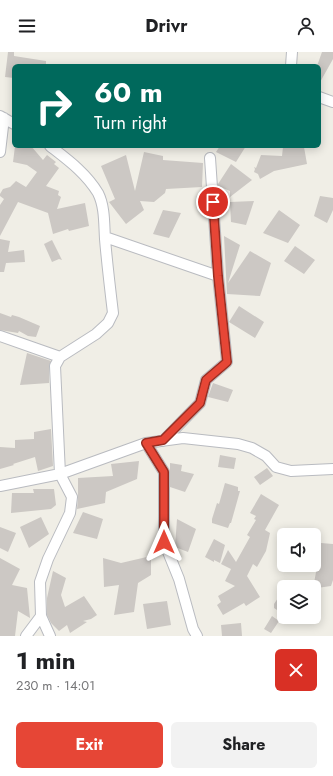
<!DOCTYPE html>
<html lang="en">
<head>
<meta charset="utf-8">
<style>
	body { margin:0; font-family:Jost,sans-serif; background:#f2f2f2; color:#202124; height:100vh; display:flex; flex-direction:column; font-size:15px; white-space:nowrap }
	* { box-sizing:border-box; margin:0 }
	p { font-size:13px; color:#757577 }
	.icon { flex:none; width:22px; height:22px; fill:none; stroke:currentColor; stroke-width:2; stroke-linecap:round; stroke-linejoin:round }
	.map { position:relative; height:584px; overflow:hidden }
	.drawer { display:flex; flex-direction:column; background:#fff; flex:1 }
	.drawer>* { flex:none }
	.hud { position:absolute; left:12px; top:12px; width:309px; height:84px; border-radius:6px; box-shadow:0 2px 10px #0003; background:#00695c; color:#fff; overflow:hidden }
	.controls { position:absolute; left:277px; top:476px; display:grid; gap:8px }
	.controls a { display:grid; place-items:center; width:44px; height:44px; border-radius:6px; background:#fff; box-shadow:0 2px 10px #0003; font-size:20px }
	.pin { position:absolute; display:grid; place-items:center; width:34px; height:34px; color:#fff; margin:-17px; border:2px solid #fff; border-radius:50%; box-shadow:0 1px 4px #0007 }
	.me { position:absolute; width:44px; margin:-22px; rotate:0deg; stroke-linejoin:round; filter:drop-shadow(0 0 3px #0008) }
	.turn { display:flex; align-items:center; gap:14px; height:84px; padding:0 16px; font-size:18px }
	.turn .icon { width:52px; height:52px; stroke-width:2.5 }
	.turn b { display:block; font-size:28px; line-height:34px }
	.round { display:grid; place-items:center; flex:none; width:42px; height:42px; border-radius:6px; background:#f2f2f2 }
	.headline { display:flex; align-items:center; justify-content:space-between; height:68px; padding:0 16px }
	h1 { font-size:24px; font-weight:700; line-height:30px }
	.action { display:flex; gap:8px; margin-top:auto; padding:8px 16px }
	.action a { flex:1; height:46px; border-radius:6px; background:#e64636; color:#fff; font-size:16px; font-weight:700; line-height:46px; text-align:center }
	.action a+a { background:#f2f2f2; color:#202124 }
	header { display:flex; justify-content:space-between; align-items:center; height:52px; padding:0 16px; background:#fff; font-size:18px; font-weight:700 }
	.map>svg:first-child { display:block }
	.building { fill:#ccc8c4 }
	.lines { fill:none; stroke-linecap:round; stroke-linejoin:round }
	.minor-casing { stroke:#b9bbc0; stroke-width:12 }
	.minor { stroke:#fff; stroke-width:10 }
	.route-casing { stroke:#962e23; stroke-width:10 }
	.route { stroke:#e64636; stroke-width:7 }
</style>
</head>
<body>
<header><svg class="icon" aria-label="menu" viewBox="0 0 24 24"><path d="M4 6h16M4 12h16M4 18h16"/></svg>Drivr<svg class="icon" aria-label="person" viewBox="0 0 24 24"><circle cx="12" cy="8" r="4"/><path d="M4 21q1-7 8-7t8 7"/></svg></header>
<div class="map">
<svg width="333" height="584" viewBox="0 0 333 584">
	<rect width="100%" height="100%" fill="#f0eee6"/>
	<path class="building" d="M8,0H14V4L46,9V14H14V26L5,25Z
		M322,0H333V7L319,32V14H317Z
		M15,94H31L43,108L47,103L56,110L54,112L59,116L46,134L59,139L58,143L61,145L57,157L85,151L89,174L69,179L68,177L53,182L48,161L18,150L0,184V153L4,147L0,144V142L3,137L10,135L16,129L26,135L37,120L27,113L13,110Z
		M220,94H246L236,110L216,100Z
		M283,95H304L307,112L274,119L260,127L258,122L254,120L255,117L254,115L256,116L261,103L282,104Z
		M144,100L163,104V108L203,111L202,135L166,137L165,141L154,150L140,149L144,158L126,172L109,150L115,147L101,114L126,103L135,139Z
		M231,112L252,128L230,145V139L218,134V132Z
		M320,144L333,146V158L327,171L314,164Z
		M254,149L246,173L231,170L230,150Z
		M163,158L181,161L169,186L153,182Z
		M279,158L300,173L288,191L263,181Z
		M224,184L240,193L228,231L250,199L271,211L260,244L227,242Z
		M0,187L10,189L8,200L24,198L25,210L6,211L4,220H0Z
		M52,188L62,208L59,207L52,210L44,192Z
		M295,194L315,208L304,222L284,209Z
		M239,254L264,270L255,286L229,270Z
		M0,261L11,265L12,263L19,265L40,274L36,285L28,284L19,279L18,281L0,278Z
		M27,301L51,309L49,314V331L20,333Z
		M213,331L233,338L228,350L208,345Z
		M51,377L53,414L38,419L35,405L13,412L14,413L0,417V395L15,396V388L34,387V380Z
		M220,403L236,406L234,417L218,415Z
		M139,409L137,427L106,440L105,451L77,457L78,446V426L113,424L111,412Z
		M170,411L182,413L181,419L194,422L185,440L170,435Z
		M267,416L273,424L260,433L254,425Z
		M225,431L238,435V439H240L231,471H230L228,476L212,471V467L217,451L219,452Z
		M33,437H54L56,453L51,457L11,461L12,441H34Z
		M261,442L279,453L265,478L270,481L266,499L257,515L253,512L247,524L260,545L246,554L244,551L223,563L217,553L221,550L218,544L235,534L225,529L231,517L221,512L228,498L236,510L250,485L247,483L256,468L254,467L256,464L250,461Z
		M83,460L103,467L97,487L73,481Z
		M41,465L49,482L29,496L20,475Z
		M177,467L196,477L188,500L175,495Z
		M0,475L16,481L8,500L0,496Z
		M214,487L225,493L220,511L214,508V510L205,505Z
		M321,491L333,492V528L331,534L317,536L318,532L314,531L318,509H320Z
		M151,504V523L138,531L134,560L114,563L119,533L104,535L103,506L121,511Z
		M0,506L20,517L12,533L27,536L30,566L18,559L15,584H0Z
		M53,519L66,526L61,543L65,555L84,544L97,563L91,567L83,569L87,570L70,581L67,573L59,579L51,571L47,563V546Z
		M284,537V555L280,560L274,556V552Z
		M167,549L171,573L147,577L143,552Z
		M272,564L279,569L271,581L264,577Z
		M241,571L242,584H222L221,573Z"/>
	<g class="lines">
		<defs>
			<path id="minor" d="M291,14L292,0
				M319,45L333,50
				M0,64L14,72
				M0,100L4,66
				M210,106L218,224
				M105,185L218,224L227,310L206,328L200,351L163,389
				M0,284L60,305
				M146,391L164,420V490L179,527L193,577L197,584
				M0,434L60,422L146,391L183,386L238,392L252,396L266,404L276,415L291,419L333,417
				M41,564L50,584
				M26,584L41,564L40,530L48,507L70,461L72,445L60,422L55,314L60,305L96,282L108,271L113,261C110,236 107,211 105,187C104,172 105,155 98,141C86,121 68,108 50,94"/>
		</defs>
		<use href="#minor" class="minor-casing"/>
		<use href="#minor" class="minor"/>
	</g>
	<g class="lines">
		<defs>
			<path id="route" d="M164,490V420L146,391L163,388L200,351L206,328L227,310L218,224L213,150"/>
		</defs>
		<use href="#route" class="route-casing"/>
		<use href="#route" class="route"/>
	</g>
</svg>
<div class="controls">
<a><svg class="icon" aria-label="sound" viewBox="0 0 24 24"><path d="M4 9h4l5-4v14l-5-4H4zM17 9q2 3 0 6"/></svg></a>
<a><svg class="icon" aria-label="layers" viewBox="0 0 24 24"><path d="M12 4l9 5-9 5-9-5zM3 14l9 5 9-5"/></svg></a>
</div>
<div class="pin" style="left:213px;top:150px;background:#d93025"><svg class="icon" aria-label="arrive" viewBox="0 0 24 24"><path d="M6 21V4h12l-3 4 3 4H6"/></svg></div>
<svg class="me" style="left:164px;top:490px" viewBox="-20 -20 40 40"><path d="M0-17L14 15 0 8-14 15z" fill="#e64636" stroke="#fff" stroke-width="4"/></svg>
<div class="hud">
<div class="turn"><svg class="icon" aria-label="right" viewBox="0 0 24 24"><path d="M7 20v-9h11M14 6l5 5-5 5"/></svg><div><b>60 m</b>Turn right</div></div>
</div>
</div>
<section class="drawer">
<div class="headline"><div><h1>1 min</h1><p>230 m · 14:01</p></div><a class="round" style="background:#d93025;color:#fff"><svg class="icon" aria-label="close" viewBox="0 0 24 24"><path d="M6 6l12 12M18 6L6 18"/></svg></a></div>
<div class="action"><a>Exit</a><a>Share</a></div>
</section>
</body>
</html>
